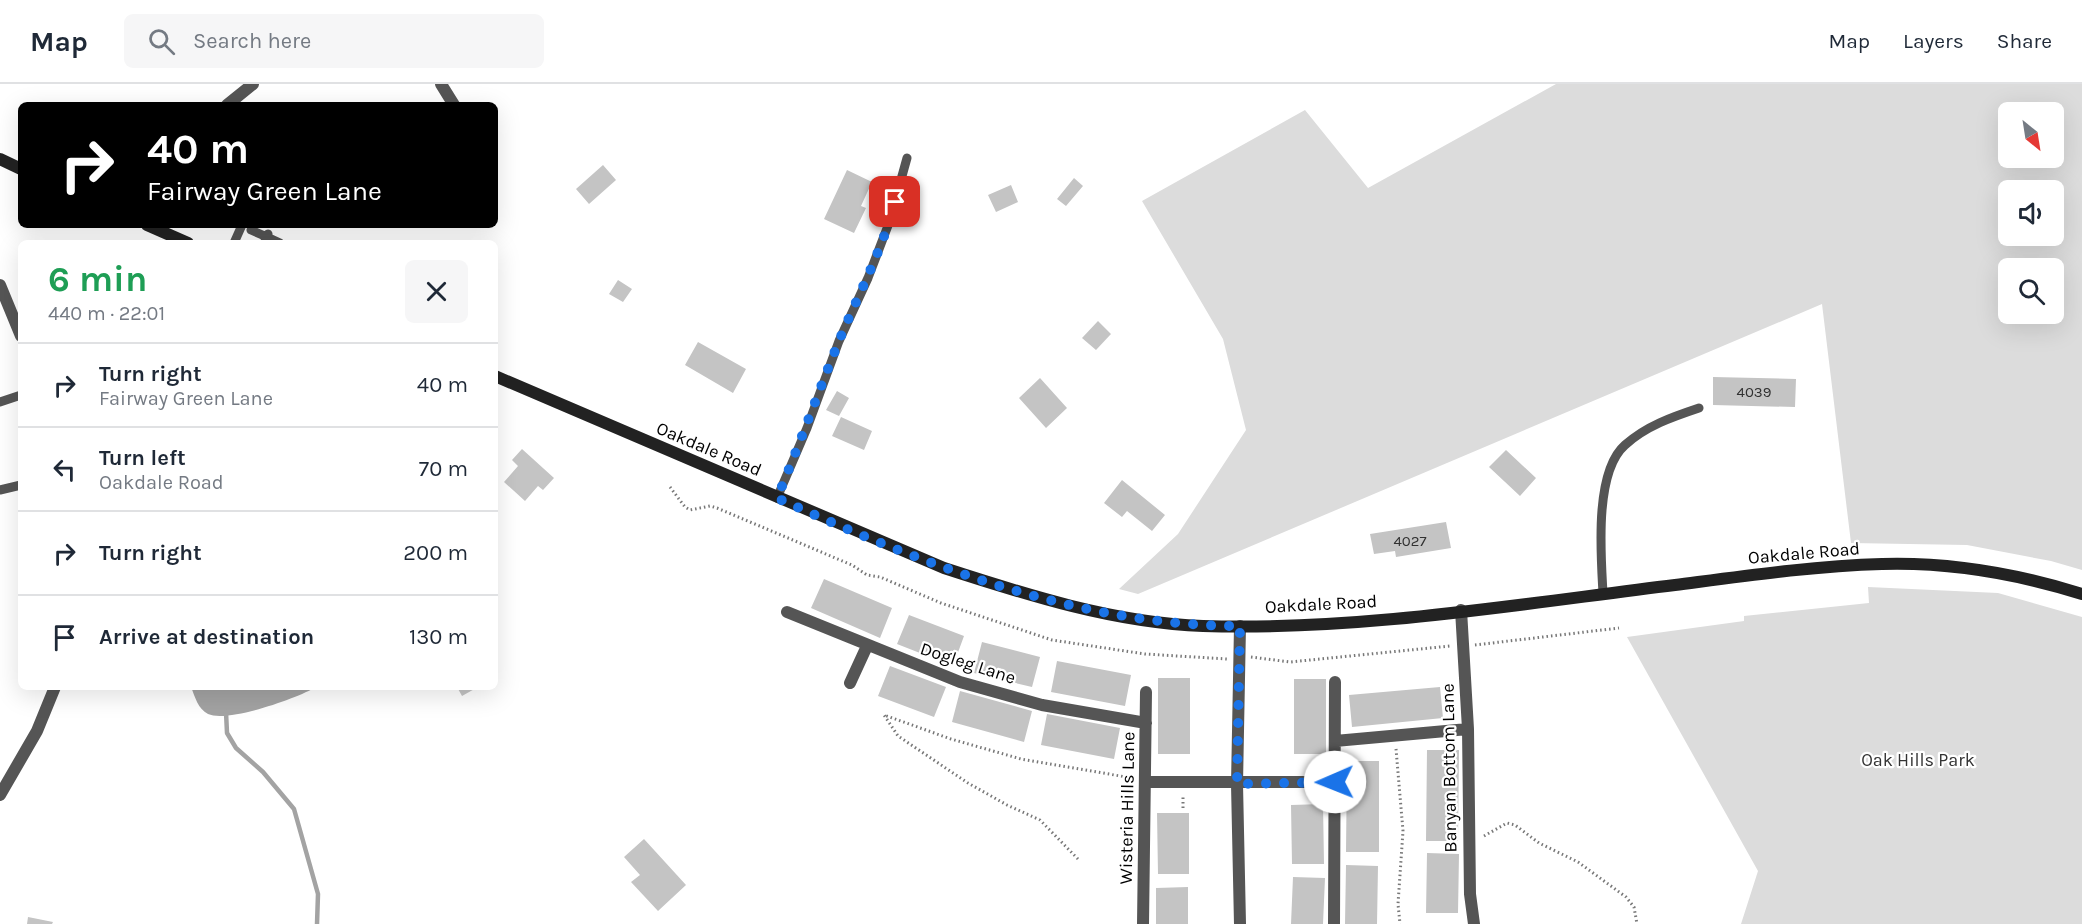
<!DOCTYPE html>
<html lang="en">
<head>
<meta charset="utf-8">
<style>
	body { margin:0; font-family:Karla,sans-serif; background:#f6f6f7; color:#1f2937; height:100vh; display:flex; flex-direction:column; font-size:22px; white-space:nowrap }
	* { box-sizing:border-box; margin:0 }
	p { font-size:20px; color:#747a83 }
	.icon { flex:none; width:33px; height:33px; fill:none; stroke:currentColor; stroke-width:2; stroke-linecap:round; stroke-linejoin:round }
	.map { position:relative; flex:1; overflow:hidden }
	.side { position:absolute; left:18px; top:156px; width:480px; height:450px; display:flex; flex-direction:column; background:#fff; border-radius:9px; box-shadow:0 6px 24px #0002 }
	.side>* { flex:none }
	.top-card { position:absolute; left:18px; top:18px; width:480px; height:126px; border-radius:9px; box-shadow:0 6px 24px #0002; background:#000; color:#fff; overflow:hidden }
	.needle { width:39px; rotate:150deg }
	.fabs { position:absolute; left:1998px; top:18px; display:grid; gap:12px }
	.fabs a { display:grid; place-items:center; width:66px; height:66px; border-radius:9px; background:#fff; box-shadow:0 6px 24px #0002; font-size:30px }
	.pin { position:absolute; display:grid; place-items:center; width:51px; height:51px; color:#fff; margin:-26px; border-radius:12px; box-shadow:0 3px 9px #0006 }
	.me { position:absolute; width:66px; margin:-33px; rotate:269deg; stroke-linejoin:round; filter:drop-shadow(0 0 4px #0008) }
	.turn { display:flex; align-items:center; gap:21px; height:126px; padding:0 30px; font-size:27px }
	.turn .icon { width:78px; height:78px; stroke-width:2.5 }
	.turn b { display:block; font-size:42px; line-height:51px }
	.round { display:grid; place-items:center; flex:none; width:63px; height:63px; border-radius:9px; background:#f6f6f7 }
	.headline { display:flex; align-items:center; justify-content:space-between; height:102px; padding:0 30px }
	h1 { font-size:36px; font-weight:700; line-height:45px; color:#1e9e55 }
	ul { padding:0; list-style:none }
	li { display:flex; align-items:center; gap:18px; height:84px; padding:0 30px; border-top:2px solid #e0e1e3 }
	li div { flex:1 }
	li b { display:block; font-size:22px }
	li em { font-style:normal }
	header { display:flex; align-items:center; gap:36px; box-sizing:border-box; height:84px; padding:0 30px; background:#fff; border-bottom:2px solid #e0e1e3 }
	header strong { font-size:28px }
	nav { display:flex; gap:33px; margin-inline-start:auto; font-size:21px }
	.search { width:420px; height:54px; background:#f6f6f7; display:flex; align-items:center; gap:15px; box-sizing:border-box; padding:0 21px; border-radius:9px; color:#747a83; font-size:22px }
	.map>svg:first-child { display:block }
	.green { fill:#dcdcdc; fill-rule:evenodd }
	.water { fill:#a3a3a3 }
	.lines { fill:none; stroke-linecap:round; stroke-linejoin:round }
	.stream { stroke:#a3a3a3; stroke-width:4.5 }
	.building { fill:#c4c4c4 }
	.path { stroke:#777; stroke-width:3; stroke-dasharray:1.5 3; stroke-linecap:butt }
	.lane { stroke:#555; stroke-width:9 }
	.street { stroke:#555; stroke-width:12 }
	.secondary { stroke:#222; stroke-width:12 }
	.route { stroke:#1a73e8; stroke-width:10; stroke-dasharray:0 18 }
	.labels { text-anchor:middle; stroke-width:4.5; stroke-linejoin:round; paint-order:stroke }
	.number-label { font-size:15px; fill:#313131 }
	.street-label { font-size:18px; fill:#000; stroke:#fff }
	.park-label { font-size:18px; fill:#333; stroke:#fff }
</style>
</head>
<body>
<header>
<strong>Map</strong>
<div class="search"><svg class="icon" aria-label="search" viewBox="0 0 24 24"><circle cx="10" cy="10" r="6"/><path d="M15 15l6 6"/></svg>Search here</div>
<nav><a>Map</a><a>Layers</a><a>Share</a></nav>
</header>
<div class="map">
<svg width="2082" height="840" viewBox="0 0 2082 840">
	<rect width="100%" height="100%" fill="#fff"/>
	<path class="green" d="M1556,0H2082V486L2051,477L1967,461L1851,459L1822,220L1138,510L1119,505L1178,450L1246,346L1223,255L1142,117L1305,26L1368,104ZM2008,28H2054V74H2008ZM2008,106H2054V152H2008ZM2008,184H2054V230H2008Z
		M1868,503L1998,509L2082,533V840H1741L1758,787L1627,553L1744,537V532L1869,519Z"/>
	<path class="water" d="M191,603H316C298,614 228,639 208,630C198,625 195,613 191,603Z"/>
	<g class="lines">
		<path class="stream" d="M226,628L227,649L236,664L263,688L294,725L318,810L317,840"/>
	</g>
	<path class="building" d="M603,81L616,96L589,120L576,105Z
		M847,86L872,98L861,122L866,124L854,149L824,135Z
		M1074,94L1083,102L1066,122L1057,115Z
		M1011,101L1018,118L996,128L988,111Z
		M618,196L632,205L623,218L609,210Z
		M1098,237L1111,250L1096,266L1082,254Z
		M698,258L746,285L733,309L685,281Z
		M1713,293L1796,295L1795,323L1713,321Z
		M1040,294L1067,324L1046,344L1019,314Z
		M837,307L849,314L839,332L826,326Z
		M841,333L872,347L864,366L832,352Z
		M522,365L554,394L543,406L538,402L525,417L504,398L518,382L512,376Z
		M1506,366L1536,394L1520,412L1489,383Z
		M1122,396L1165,431L1152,447L1127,427L1122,433L1104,419Z
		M1446,438L1451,464L1396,473L1395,467L1374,470L1370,450Z
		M824,495L892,524L880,554L811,524Z
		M909,531L964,552L953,582L897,560Z
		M982,558L1040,573L1032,603L974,589Z
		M1057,577L1131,591L1125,622L1051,608Z
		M890,582L946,603L934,633L878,612Z
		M1158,594H1190V670H1158Z
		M1294,595H1326V670H1294Z
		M457,603H478L462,612Z
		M1440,603L1443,634L1352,643L1349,611Z
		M960,607L1032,627L1024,658L952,638Z
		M1047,630L1120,644L1114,675L1041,661Z
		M1427,666H1459L1458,757H1426Z
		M1347,677H1379V768H1346Z
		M1323,720L1324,780H1292L1291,721Z
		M1157,729H1189V790H1158Z
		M644,755L686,801L658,827L631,798L640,791L624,773Z
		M1427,769L1459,770L1458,829H1426Z
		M1346,781L1378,782L1377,840H1345Z
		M1293,793L1325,794L1323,840H1291Z
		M1188,803V840H1156V804Z
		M28,833L53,838L52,840H27Z"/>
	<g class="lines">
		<path class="path" d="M670,403L685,423L690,426L710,422L717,424L852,481L867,491L880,493L941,519L1052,556L1145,570L1227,575
			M1475,561L1619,544
			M1251,573L1290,578L1450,562
			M1396,665L1403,747L1398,820L1400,840
			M1183,724V711
			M1484,752L1507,739L1515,741L1539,759L1578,778L1626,813L1634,823L1637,840
			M1078,775L1040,736L1007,721L968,699L898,652L884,631L951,655L1021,675L1132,694"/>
		<path class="lane" d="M253,142L251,146L267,153L268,150
			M265,157L267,153L280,159
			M234,159L242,141
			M0,318L21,311
			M0,406L21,401
			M777,414L807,344L839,257L868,194L889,139L907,74
			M1603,509C1601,472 1594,388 1625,361C1646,342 1672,333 1699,324"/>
		<path class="street" d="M441,0L454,21
			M227,21L253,0
			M0,201L21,252
			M1461,526L1468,645L1470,810L1474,840
			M787,528L960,598L1042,621L1146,639
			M1240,542L1237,700L1240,840
			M850,599L867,562
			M1335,657L1468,645
			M1146,698H1335
			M0,711L37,647L55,603
			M1143,840L1146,608
			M1334,840L1335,598"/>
		<path class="secondary" d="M0,75L21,85
			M147,141L188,159
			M495,292L944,484C1027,511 1115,539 1203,542C1360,547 1519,520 1675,501C1744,492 1813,482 1882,480C1949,478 2018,490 2082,510"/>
	</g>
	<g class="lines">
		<path class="route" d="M895,118C882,167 858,211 839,257C818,309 799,362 777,414C922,480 1078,542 1240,542L1237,700L1335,698"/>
	</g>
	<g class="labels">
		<g class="number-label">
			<text x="1754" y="313">4039</text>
			<text x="1410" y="462">4027</text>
		</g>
		<g class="street-label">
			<text transform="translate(709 365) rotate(23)" y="6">Oakdale Road</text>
			<text transform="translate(1804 469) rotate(-5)" y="6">Oakdale Road</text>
			<text transform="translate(1321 520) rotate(-3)" y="6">Oakdale Road</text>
			<text transform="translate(968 579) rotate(18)" y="6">Dogleg Lane</text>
			<text transform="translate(1449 684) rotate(-91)" y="6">Banyan Bottom Lane</text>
			<text transform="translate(1127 724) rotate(-89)" y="6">Wisteria Hills Lane</text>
		</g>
		<g class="park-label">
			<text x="1918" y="682">Oak Hills Park</text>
		</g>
	</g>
</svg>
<div class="fabs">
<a><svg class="needle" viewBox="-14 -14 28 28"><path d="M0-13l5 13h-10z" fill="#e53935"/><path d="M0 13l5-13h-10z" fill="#747a83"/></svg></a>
<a><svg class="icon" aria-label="sound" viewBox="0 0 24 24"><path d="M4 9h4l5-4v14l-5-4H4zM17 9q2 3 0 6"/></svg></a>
<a><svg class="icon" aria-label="search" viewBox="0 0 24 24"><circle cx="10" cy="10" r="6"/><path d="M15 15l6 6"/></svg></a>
</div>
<div class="pin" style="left:895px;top:118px;background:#d93025"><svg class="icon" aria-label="arrive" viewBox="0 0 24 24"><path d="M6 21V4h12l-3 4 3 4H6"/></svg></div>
<svg class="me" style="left:1335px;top:698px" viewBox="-20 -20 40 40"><circle r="19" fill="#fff"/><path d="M0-13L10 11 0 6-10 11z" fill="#1a73e8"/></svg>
<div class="top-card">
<div class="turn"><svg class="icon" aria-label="right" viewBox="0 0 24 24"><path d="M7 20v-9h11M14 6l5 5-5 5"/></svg><div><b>40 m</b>Fairway Green Lane</div></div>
</div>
<section class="side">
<div class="headline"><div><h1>6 min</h1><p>440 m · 22:01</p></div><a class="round"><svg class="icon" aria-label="close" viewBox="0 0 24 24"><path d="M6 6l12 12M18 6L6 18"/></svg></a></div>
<ul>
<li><svg class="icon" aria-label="right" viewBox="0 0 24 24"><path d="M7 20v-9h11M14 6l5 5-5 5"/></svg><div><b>Turn right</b><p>Fairway Green Lane</p></div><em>40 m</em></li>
<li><svg class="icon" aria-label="left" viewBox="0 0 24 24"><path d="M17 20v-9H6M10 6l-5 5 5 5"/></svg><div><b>Turn left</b><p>Oakdale Road</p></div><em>70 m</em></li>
<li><svg class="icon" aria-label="right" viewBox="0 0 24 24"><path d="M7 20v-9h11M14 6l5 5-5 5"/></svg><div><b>Turn right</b></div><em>200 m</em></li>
<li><svg class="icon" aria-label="arrive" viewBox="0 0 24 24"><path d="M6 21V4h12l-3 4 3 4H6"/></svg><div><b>Arrive at destination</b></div><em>130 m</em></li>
</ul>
</section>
</div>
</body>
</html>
